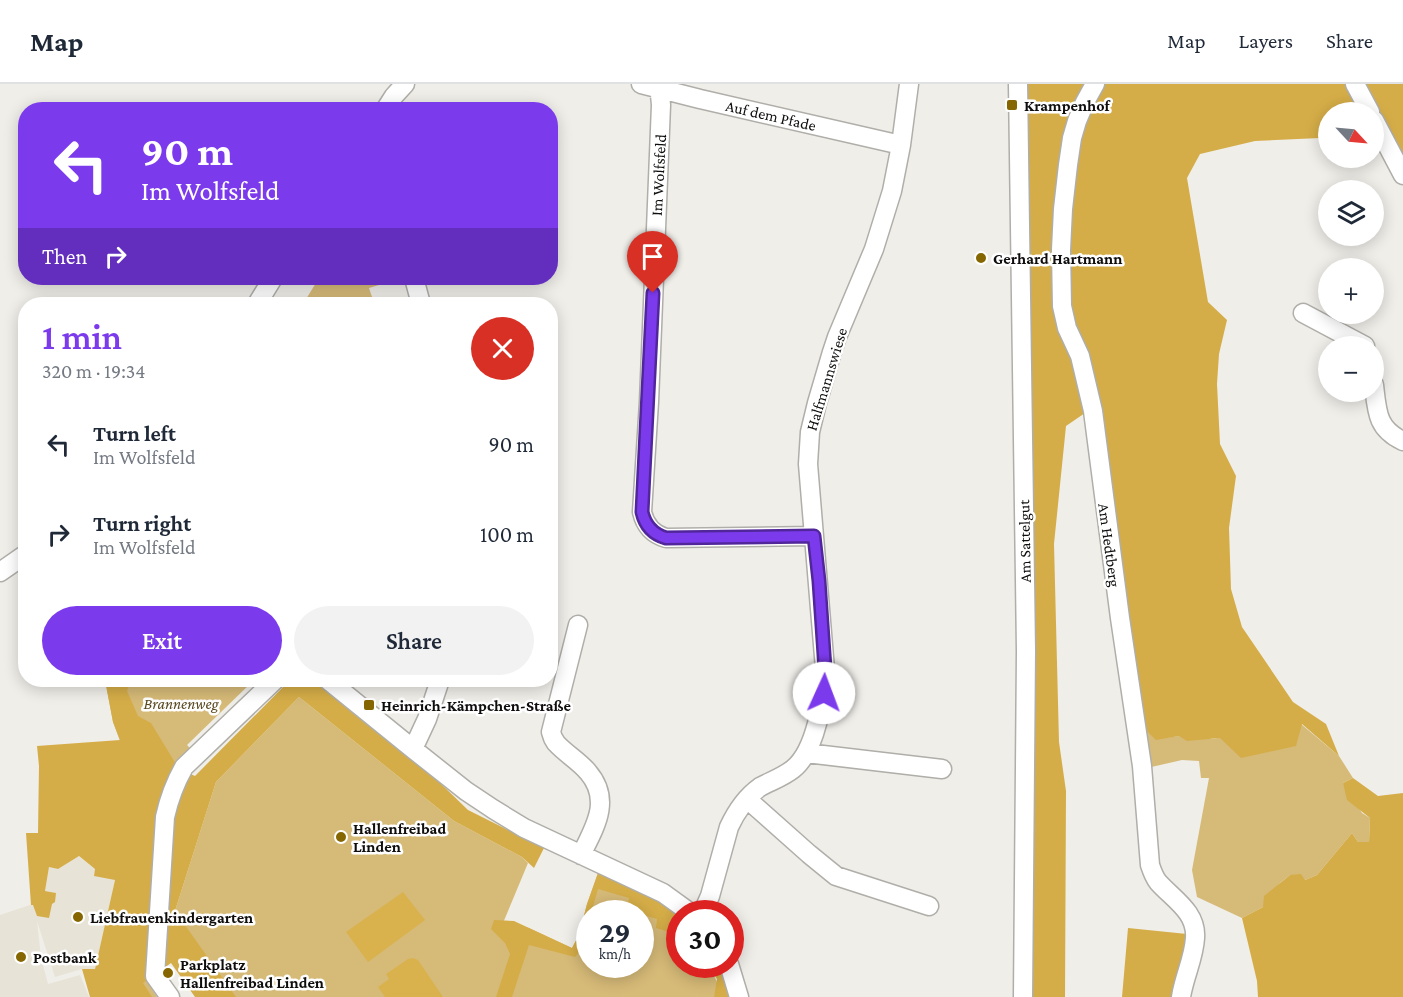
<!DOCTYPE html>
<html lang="en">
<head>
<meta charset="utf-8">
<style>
	body { margin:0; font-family:"Crimson Pro",serif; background:#f2f2f3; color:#1f2937; height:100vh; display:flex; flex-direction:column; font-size:22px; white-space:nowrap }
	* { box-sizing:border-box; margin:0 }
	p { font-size:20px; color:#747a83 }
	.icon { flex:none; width:33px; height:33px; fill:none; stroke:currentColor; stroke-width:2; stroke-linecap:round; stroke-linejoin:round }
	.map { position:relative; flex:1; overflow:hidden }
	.side { position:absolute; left:18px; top:213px; width:540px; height:390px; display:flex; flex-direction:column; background:#fff; border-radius:24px; box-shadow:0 3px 15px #0003 }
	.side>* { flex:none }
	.guide { position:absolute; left:18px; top:18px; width:540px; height:183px; border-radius:24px; box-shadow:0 3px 15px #0003; background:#7c3aed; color:#fff; overflow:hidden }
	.needle { width:39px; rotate:116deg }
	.fabs { position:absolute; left:1318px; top:18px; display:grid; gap:12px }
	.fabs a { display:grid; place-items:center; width:66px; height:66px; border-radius:50%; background:#fff; box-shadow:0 3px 15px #0003; font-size:30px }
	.speed { position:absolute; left:576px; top:816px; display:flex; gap:12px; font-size:30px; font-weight:700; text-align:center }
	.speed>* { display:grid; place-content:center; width:78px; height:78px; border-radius:50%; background:#fff; box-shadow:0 3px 15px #0003; line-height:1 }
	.speed small { font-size:15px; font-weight:400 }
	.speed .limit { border:9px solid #d22; background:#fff; color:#111 }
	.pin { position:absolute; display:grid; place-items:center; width:51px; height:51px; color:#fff; margin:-62px -26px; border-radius:50% 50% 50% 0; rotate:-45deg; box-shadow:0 0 6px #0007 }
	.pin .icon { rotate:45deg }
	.me { position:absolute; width:66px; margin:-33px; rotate:2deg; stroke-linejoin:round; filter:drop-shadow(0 0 4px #0008) }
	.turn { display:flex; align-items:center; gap:21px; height:126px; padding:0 24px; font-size:27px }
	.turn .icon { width:78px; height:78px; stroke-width:2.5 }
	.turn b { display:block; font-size:42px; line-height:51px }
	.then { display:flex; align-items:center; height:57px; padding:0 24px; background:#0003; gap:12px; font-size:22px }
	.round { display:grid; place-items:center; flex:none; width:63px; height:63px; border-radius:32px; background:#f2f2f3 }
	.head { display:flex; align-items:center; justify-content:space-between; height:102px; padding:0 24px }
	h1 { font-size:36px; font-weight:600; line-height:45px; color:#7c3aed }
	.button { display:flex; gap:12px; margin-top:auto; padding:12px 24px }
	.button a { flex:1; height:69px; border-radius:36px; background:#7c3aed; color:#fff; font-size:24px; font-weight:600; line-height:69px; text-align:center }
	.button a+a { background:#f2f2f3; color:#1f2937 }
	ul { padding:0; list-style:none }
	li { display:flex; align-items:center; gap:18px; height:90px; padding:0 24px }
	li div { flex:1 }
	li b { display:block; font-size:22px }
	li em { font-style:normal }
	header { display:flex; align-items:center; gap:36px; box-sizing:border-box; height:84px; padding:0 30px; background:#fff; border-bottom:2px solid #e0e1e3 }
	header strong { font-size:28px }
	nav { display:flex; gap:33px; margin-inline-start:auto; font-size:21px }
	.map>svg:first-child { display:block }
	.built { fill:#e8e3d7 }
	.green { fill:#d6ba78; fill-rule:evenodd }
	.forest { fill:#d5ad48 }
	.water { fill:#dab24d }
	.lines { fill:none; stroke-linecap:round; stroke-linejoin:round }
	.minor-casing { stroke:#b0aea9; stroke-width:21 }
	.minor { stroke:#fff; stroke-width:18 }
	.route-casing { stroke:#51269a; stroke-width:15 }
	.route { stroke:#7c3aed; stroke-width:10 }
	.poi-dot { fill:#866600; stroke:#fff; stroke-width:2 }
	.labels { text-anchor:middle; stroke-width:5; stroke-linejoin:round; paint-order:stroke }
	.poi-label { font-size:16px; font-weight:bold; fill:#0f0e0d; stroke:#fff; text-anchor:start }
	.street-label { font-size:16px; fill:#0f0e0d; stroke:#fff }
	.park-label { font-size:16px; font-style:italic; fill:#5a4920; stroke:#fff }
</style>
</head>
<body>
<header>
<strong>Map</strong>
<nav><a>Map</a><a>Layers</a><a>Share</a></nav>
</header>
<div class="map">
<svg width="1403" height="913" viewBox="0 0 1403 913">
	<rect width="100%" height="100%" fill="#f0eee9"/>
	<path class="built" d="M78,772L95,785L115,796L95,885H82L55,893L37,837L41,874L48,900L80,891L89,913H0V831L33,820H52L55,809L45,807L49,783L58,785Z"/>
	<path class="green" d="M319,194H377L379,201L369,204L373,216L383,214L384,220H303Z
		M105,596H254L187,661L193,667L145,881L152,905L157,913H107L117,812L120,657L113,638Z
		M299,613L454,737L522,773L528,779L503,839L529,844L572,864L579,851L587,820L598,789L616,798L679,842L680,880L709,881L724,913H205L175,827L216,698ZM590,830H640V880H590Z
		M1139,640L1156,655L1179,652L1212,655L1301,640L1339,672L1353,694L1343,699L1362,729L1370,734L1369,758H1358L1352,749L1317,791L1305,796L1290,791L1280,799L1263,823L1242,834L1197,813L1192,786L1209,694H1201L1199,677L1182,676L1147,684Z"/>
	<path class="forest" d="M1024,0H1403V97L1374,28H1329V56L1320,54L1255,57L1200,70L1187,94L1208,218L1227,236L1219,270L1217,300L1220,360L1236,392L1229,444L1231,505L1242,543L1293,618L1326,640L1339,672L1302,640L1296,662L1241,674L1220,654L1187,657L1179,652L1156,656L1139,640L1085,329L1066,342L1054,460L1059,658L1066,707L1065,913H1030Z
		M105,596H131L127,607L138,632L151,639L179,685L195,692L290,596H322L409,669L468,726L544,764L534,784L522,773L454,737L299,613L216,698L175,827L236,913H195L171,879L143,899L152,913H90L82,885H95L115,796L94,792L95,785L79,772L58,785L49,783L45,807L56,809L55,818L52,820L49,834L37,832L33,821H31L26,749H38L39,682L37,662L120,656L113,638Z
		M1353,694L1378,712L1403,709V913H1258L1257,897L1242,834L1263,823L1264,812L1290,791L1301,790L1305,796L1317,791L1352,749L1358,758H1369L1370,734L1347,716L1343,699Z
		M598,789L657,815L680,830L679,851L656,844L657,835L626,826L629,814L598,805L591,829L590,830C589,841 584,865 575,873L529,861L512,913H496L510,870L505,859L491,845L494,836L514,837L572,864L579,851L587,820Z
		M1128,844L1187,850L1174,913H1122Z
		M708,881H721L732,913H714L717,895Z"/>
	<path class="water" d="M403,808L425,836L368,878L346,848Z
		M413,874L418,876L443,913H385L378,903L389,895L386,890L408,875Z"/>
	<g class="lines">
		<defs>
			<path id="minor" d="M641,0L700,15L901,61
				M659,0L661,21L649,318L642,428C645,441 652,450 666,454L814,452
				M1018,0L1026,567L1023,913
				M1095,0L1085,18L1077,37L1072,54L1068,81L1063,125L1061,166L1062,222L1067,244L1080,272L1093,327L1120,534L1142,682L1150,781C1152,787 1154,793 1158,798C1173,815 1197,828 1195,854C1194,874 1184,893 1181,913
				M1355,0L1370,28
				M385,26L394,12L405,0
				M1374,36L1403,91
				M414,194L421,220
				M257,220L273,194
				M1303,229L1365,262
				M1374,301C1377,328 1377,345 1403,357
				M0,488L26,470
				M578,541L551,648L553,654L556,659C566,670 579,677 588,688C612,716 595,743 581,771
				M328,596L413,665L466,707L493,725L524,744L663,809L692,830
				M413,665L427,635L440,596
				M806,669L942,685
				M747,715L809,770L836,792L929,822
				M702,830L710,812L729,743C736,728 746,713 760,703C771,697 783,693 793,685C816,667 824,613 825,585L808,380L810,348L817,319L832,268L837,253L874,165L892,107L901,61L909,0
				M729,880L739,913
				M170,913L155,892L165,733C169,715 175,699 184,683L275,596"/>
		</defs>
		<use href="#minor" class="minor-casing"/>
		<use href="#minor" class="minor"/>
	</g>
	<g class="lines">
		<defs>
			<path id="route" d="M653,209L642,428C645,441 652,450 666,454L814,452L819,497L825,585L824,609"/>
		</defs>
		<use href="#route" class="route-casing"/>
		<use href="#route" class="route"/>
	</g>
	<g class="poi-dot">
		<rect x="1006" y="15" width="12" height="12" rx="3"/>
		<circle cx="981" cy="174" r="6"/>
		<rect x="363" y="615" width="12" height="12" rx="3"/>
		<circle cx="341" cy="753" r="6"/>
		<circle cx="78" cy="833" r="6"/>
		<circle cx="21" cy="873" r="6"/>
		<circle cx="168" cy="889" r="6"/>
	</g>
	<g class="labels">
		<g class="poi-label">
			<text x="1024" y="27">Krampenhof</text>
			<text x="993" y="180">Gerhard Hartmann</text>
			<text x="381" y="627">Heinrich-Kämpchen-Straße</text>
			<text x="353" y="750">Hallenfreibad<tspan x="353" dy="18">Linden</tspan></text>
			<text x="90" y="839">Liebfrauenkindergarten</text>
			<text x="33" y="879">Postbank</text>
			<text x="180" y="886">Parkplatz<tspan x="180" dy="18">Hallenfreibad Linden</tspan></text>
		</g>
		<g class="street-label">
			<text transform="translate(771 31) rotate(13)" y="6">Auf dem Pfade</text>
			<text transform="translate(658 91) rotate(-87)" y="6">Im Wolfsfeld</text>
			<text transform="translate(826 295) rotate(-73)" y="6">Halfmannswiese</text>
			<text transform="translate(1024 457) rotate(-91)" y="6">Am Sattelgut</text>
			<text transform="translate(1110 461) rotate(82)" y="6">Am Hedtberg</text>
		</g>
		<g class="park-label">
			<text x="181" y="625">Brannenweg</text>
		</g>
	</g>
</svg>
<div class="fabs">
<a><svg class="needle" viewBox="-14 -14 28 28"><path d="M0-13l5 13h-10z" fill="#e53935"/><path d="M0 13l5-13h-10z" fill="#747a83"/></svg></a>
<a><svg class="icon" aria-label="layers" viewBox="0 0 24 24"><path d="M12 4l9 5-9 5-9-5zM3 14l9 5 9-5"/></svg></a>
<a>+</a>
<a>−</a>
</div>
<div class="speed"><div>29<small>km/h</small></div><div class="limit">30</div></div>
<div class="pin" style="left:653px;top:209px;background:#d93025"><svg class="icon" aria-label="arrive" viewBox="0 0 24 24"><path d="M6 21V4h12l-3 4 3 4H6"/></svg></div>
<svg class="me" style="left:824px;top:609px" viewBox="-20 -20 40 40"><circle r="19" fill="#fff"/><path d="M0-13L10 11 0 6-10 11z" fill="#7c3aed"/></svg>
<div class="guide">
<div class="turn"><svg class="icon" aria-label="left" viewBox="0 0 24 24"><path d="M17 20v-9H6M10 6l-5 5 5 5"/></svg><div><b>90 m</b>Im Wolfsfeld</div></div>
<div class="then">Then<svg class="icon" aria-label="right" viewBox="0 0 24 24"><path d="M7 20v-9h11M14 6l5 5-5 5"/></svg></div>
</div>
<section class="side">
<div class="head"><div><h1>1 min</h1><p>320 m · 19:34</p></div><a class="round" style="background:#d93025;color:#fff"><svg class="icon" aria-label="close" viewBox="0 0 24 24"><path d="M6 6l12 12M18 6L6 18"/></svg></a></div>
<ul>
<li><svg class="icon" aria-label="left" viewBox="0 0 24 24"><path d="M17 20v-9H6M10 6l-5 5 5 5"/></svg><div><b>Turn left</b><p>Im Wolfsfeld</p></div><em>90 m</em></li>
<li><svg class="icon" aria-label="right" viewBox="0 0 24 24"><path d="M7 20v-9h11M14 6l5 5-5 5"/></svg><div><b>Turn right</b><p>Im Wolfsfeld</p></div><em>100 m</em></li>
</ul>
<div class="button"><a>Exit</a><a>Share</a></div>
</section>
</div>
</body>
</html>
